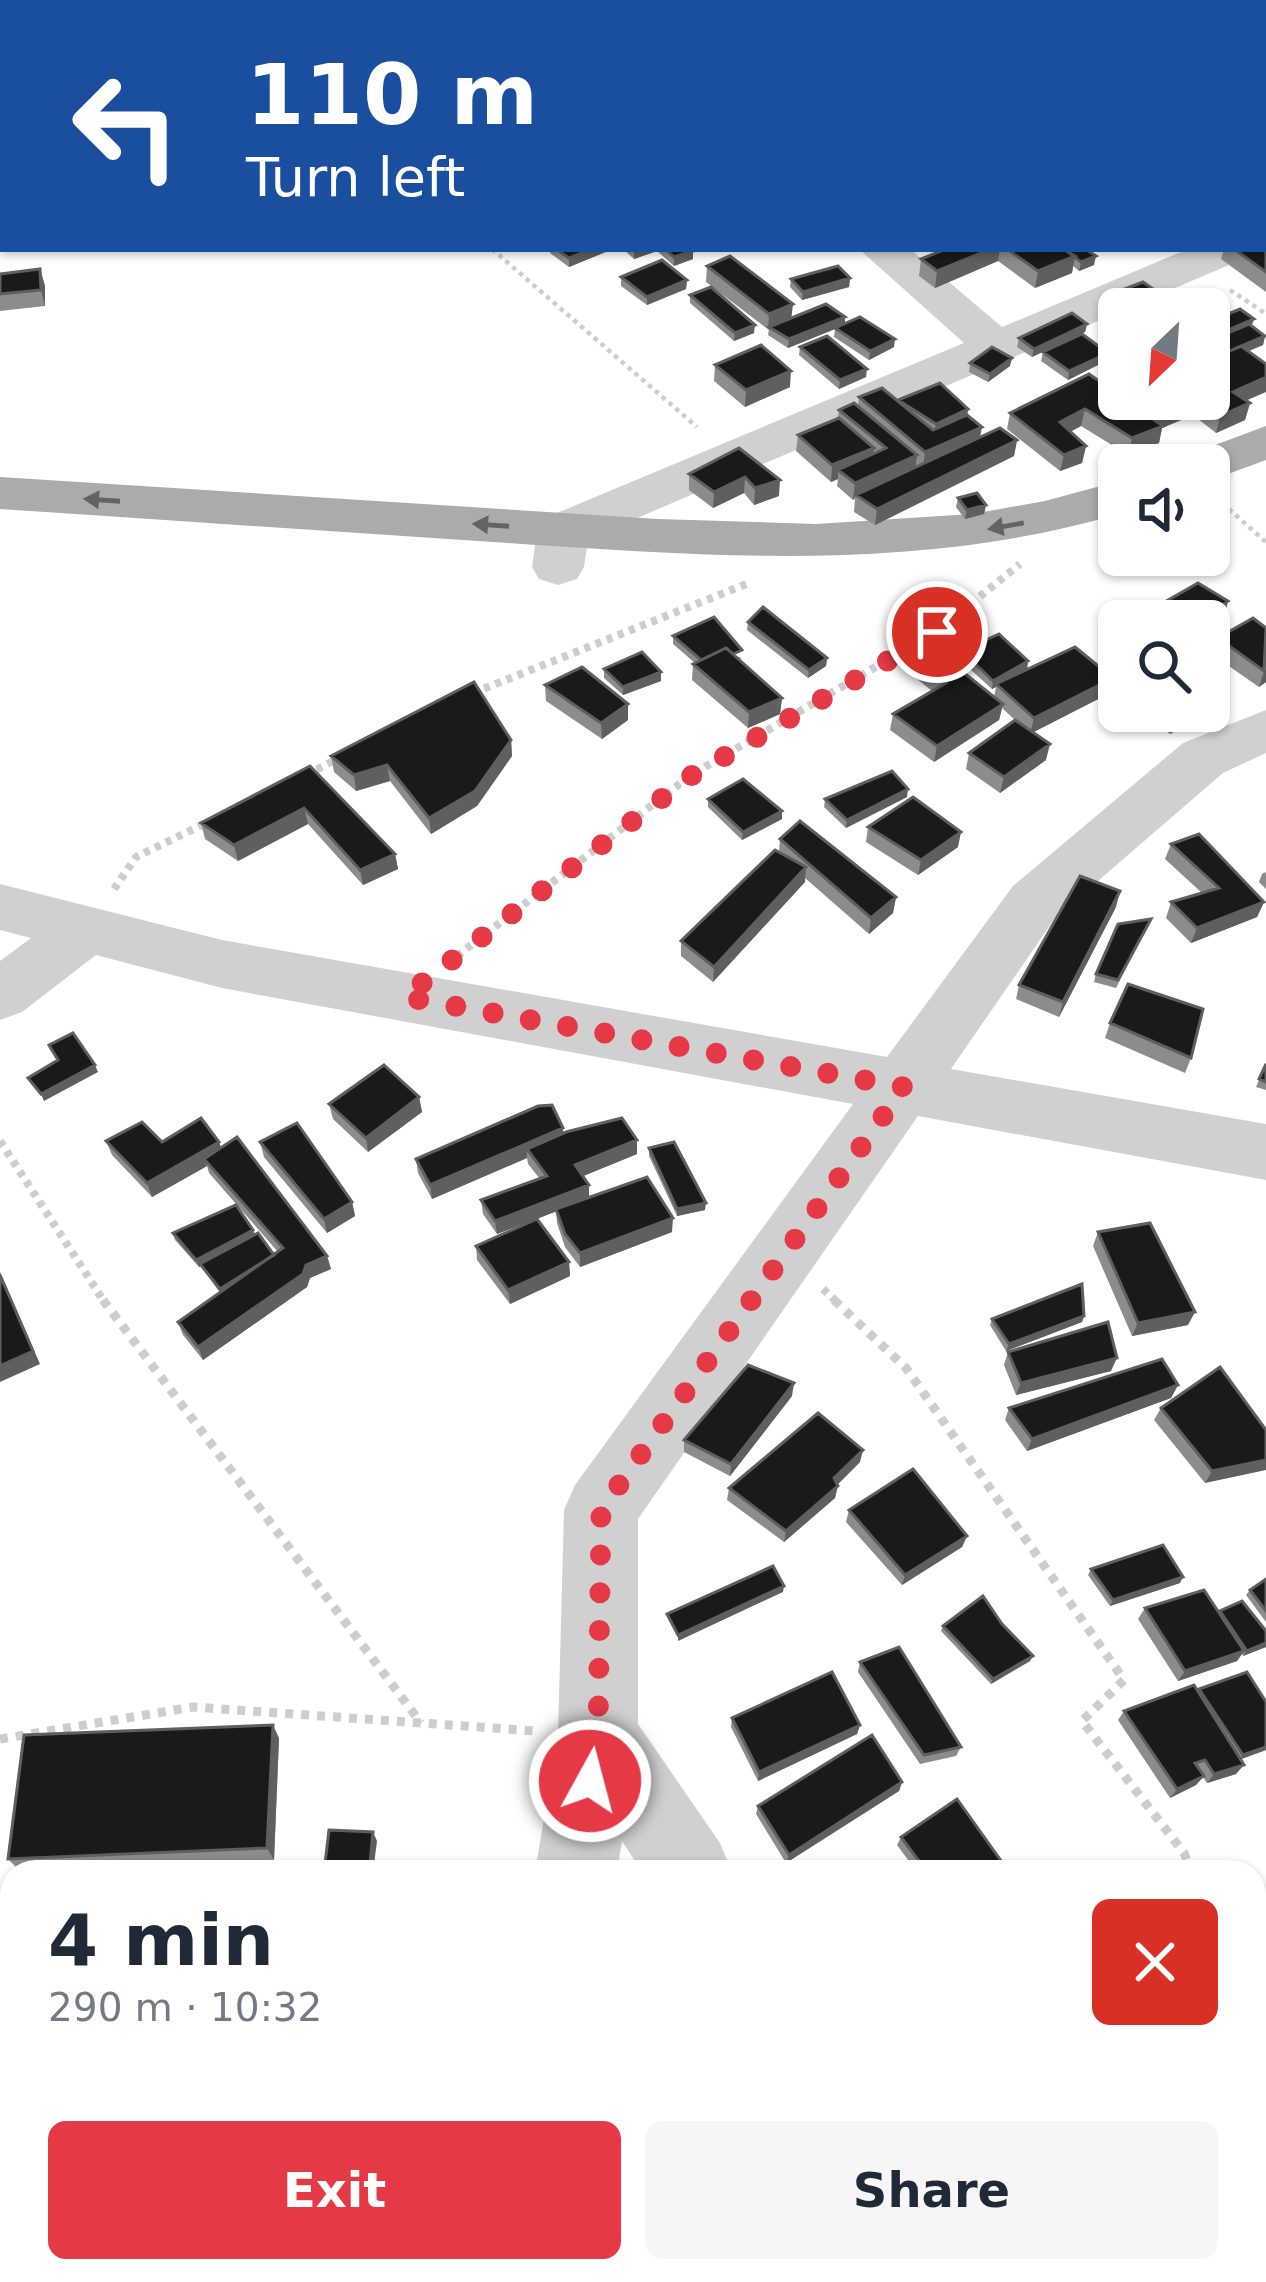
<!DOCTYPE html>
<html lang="en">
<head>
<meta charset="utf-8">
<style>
	body { margin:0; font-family:"DejaVu Sans",sans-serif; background:#f6f6f7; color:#1f2937; height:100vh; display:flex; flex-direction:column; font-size:45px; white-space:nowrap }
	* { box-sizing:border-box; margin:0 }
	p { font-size:39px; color:#747a83 }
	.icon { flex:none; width:66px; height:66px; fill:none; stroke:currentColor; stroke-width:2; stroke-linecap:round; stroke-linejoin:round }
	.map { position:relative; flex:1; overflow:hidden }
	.sheet { position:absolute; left:0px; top:1860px; width:1266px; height:423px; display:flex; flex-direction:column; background:#fff; border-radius:36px 36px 0 0; box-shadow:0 3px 9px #0004 }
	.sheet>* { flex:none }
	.banner { position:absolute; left:0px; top:0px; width:1266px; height:252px; box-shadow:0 3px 9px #0004; background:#1a4fa0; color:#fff; overflow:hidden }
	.needle { width:78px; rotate:205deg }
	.fabs { position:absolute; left:1098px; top:288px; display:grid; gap:24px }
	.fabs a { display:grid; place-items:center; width:132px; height:132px; border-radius:18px; background:#fff; box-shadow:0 3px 9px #0004; font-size:60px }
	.pin { position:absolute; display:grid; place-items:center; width:102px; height:102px; color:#fff; margin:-51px; border:6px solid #fff; border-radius:50%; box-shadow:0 3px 12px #0007 }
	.me { position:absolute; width:132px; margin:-66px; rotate:7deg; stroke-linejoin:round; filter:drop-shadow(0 0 9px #0008) }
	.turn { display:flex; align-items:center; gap:42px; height:252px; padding:0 48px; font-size:54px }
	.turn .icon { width:156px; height:156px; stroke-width:2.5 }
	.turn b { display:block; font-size:84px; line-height:102px }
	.round { display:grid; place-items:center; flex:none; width:126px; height:126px; border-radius:18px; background:#f6f6f7 }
	.summary { display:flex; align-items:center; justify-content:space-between; height:204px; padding:0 48px }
	h1 { font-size:72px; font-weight:600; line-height:90px }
	.cta { display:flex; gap:24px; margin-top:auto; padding:24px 48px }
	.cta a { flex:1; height:138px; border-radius:18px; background:#e63946; color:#fff; font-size:48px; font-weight:600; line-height:138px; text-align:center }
	.cta a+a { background:#f6f6f7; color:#1f2937 }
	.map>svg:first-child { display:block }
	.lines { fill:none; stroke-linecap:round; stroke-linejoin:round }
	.path-far2 { stroke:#cdcdcd; stroke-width:4.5; stroke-dasharray:4.5 4.5; stroke-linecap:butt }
	.path-far1 { stroke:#cdcdcd; stroke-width:8; stroke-dasharray:6 6; stroke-linecap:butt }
	.path { stroke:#cdcdcd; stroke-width:9; stroke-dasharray:8 8; stroke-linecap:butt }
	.minor { fill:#d0d0d0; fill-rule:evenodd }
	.major { fill:#ababab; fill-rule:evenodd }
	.wall { fill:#8c8c8c }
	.shaded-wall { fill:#5f5f5f }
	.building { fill:#1a1a1a; stroke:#5f5f5f; stroke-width:3 }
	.oneway { fill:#636363 }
	.route { stroke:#e63946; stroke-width:21; stroke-dasharray:0 37.8 }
</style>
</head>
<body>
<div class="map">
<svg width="1266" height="2282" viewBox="0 0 1266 2282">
	<rect width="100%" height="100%" fill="#fff"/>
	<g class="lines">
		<path class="path-far2" d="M914,3L922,0
			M492,249L697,427
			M1230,290L1266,314
			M1222,503L1266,542"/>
		<path class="path-far1" d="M473,693L749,583
			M306,775L341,757
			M114,889L136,857L206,823
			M457,956L691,775L937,631L1020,564
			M0,1141L105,1303
			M823,1289L838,1303"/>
		<path class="path" d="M103,1300L421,1723
			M834,1300L906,1368L1124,1680L1082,1721L1184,1853L1192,1872
			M0,1739L193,1707L536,1731
			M1254,2013L1266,2040"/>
		<path class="minor" d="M1266,26V50L1263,51V27Z
			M859,249H910L1002,327L1188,249H1250L1243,259L588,539L584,567L577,579L558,585L539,579L532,567L537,530L545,518L964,343Z
			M1266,710V753L1223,773L1055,918L951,1069L1266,1124V1180L918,1116L638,1519V1724L720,1843L732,1872H642L622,1841L617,1872H535L558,1735L564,1510L575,1485L853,1104L222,988L96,955L22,1012L0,1020V961L31,938L0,930V884L222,940L887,1057L1013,886L1183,743Z
			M496,2271H588L587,2282H495Z
			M826,2271H918L922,2282H830Z"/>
		<path class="major" d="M1266,426V460L1209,481V465H1184L1191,454Z
			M0,477L658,519L816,524L972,514L1045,501L1119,481V514C912,574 705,556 493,542C329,531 164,520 0,509Z"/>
	</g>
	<path class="wall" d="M1266,50V71L1263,69V56Z
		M550,249H613L569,267L550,253Z
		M623,249H691L693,259L674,266L657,251L634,259Z
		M943,249H1085L1094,265L1079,271L1073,266L1072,273L1035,288L998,261L935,288L919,276L921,259Z
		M1224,249H1262L1266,252V292L1221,259Z
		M707,266L792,318L845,317V324L894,347L869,360L834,337L835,329L788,348L768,335L769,330L706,282Z
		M40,269L45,286V306L0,311V274Z
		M621,277L687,280L686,289L647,305L621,286Z
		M850,278L849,287L802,300L790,287L791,279Z
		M1122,290L1172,302L1204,309H1122L1119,307Z
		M690,295L754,333L734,341L690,303Z
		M1209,312L1213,320L1252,326L1265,336L1263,345L1248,351L1246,400L1250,403L1245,420L1216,433L1193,415L1162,428L1159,443L1128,455L1081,426L1070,432L1086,446L1082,463L1060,471L1007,429L1010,413L1108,387L1119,399H1209Z
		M1087,324L1085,332L1032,357L1017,347L1019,338Z
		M800,347L866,377L839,389L799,355Z
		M1043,352L1106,361L1068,380L1041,361Z
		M970,363L1010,366L988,382L969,372Z
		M715,365L790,387L745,407L714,381Z
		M859,397L968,409L967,415L980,438L1017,440L1014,456L875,525L854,512L855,499L853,500L837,486L838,479L831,482L796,451L798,435L838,418L839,410L858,406Z
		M739,448L779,496L754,505L744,493L713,508L689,490V474Z
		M958,498L986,505L984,514L965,519L956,507Z
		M1228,601L1226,609L1207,621H1163L1153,616L1156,607Z
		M748,622L827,658L826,666L808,678L747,630Z
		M1266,628V682L1259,687L1213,655L1218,638Z
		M673,636L742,658L739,659L782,698L780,714L748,728L692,680L693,664L695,663L673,644Z
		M962,651L1028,661L1027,669L1108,694L1033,732L1046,760L1000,793L966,769L969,753L1015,720L1002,708L999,720L934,762L890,730L893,714L932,691L911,674L913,658L994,697L996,687L992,689L960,660Z
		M604,669L661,672V681L623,695L604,678Z
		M545,685L628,720L602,739L546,701Z
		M1141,711H1207L1170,734Z
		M511,740L512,756L477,806L431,834L390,781L356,791L334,772L331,756Z
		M310,766L395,854L398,869L363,885L308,824L238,861L205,839L201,823Z
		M907,797L846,828L824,807L825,799Z
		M708,799L782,819L742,840L708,807Z
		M868,827L958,847L918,875L866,842Z
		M780,839L896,897L893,913L869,934L805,878V882L713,982L681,956V941L779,852Z
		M1171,844L1264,902L1257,917L1191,943L1166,918L1171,902L1202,893L1165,859Z
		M1266,872V889L1259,882L1262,874Z
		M1116,907L1059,1017L1016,999L1019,985Z
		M1151,919L1116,988L1094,982L1096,974Z
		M1110,1023L1191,1058L1185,1073L1105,1038Z
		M1266,1063V1090L1256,1087Z
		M419,1097L422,1112L368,1152L333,1119L329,1104Z
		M563,1128V1133L637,1140V1154L583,1176L589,1197L672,1232L580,1267L565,1247L557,1223L556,1211L537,1219L569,1262L570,1276L510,1304L477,1260L476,1246L536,1219L497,1234L483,1214L481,1200L540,1179L528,1164L527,1158L432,1199L418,1173L416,1159Z
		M106,1141L219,1142L221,1148L327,1256L331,1269L310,1278L307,1287L203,1360L183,1335L178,1322L220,1293L201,1266L199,1267L175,1240L173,1233L253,1230L255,1235L274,1255L278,1252L209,1173L207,1166L152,1197L112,1155Z
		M260,1142L352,1202L355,1216L327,1233L264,1157Z
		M649,1148L705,1210L677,1216L649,1156Z
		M1098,1232L1188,1325L1132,1336L1093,1246Z
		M1084,1316L1082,1322L1006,1351L990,1325L992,1319Z
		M1008,1352L1111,1371L1016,1395L1004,1365Z
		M1178,1385L1171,1398L1027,1451L1005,1420L1009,1408Z
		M792,1396L730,1476L684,1452V1440Z
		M1161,1408L1266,1430L1205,1483L1154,1420Z
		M860,1462L837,1485L835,1498L784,1542L727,1500L729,1488Z
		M849,1510L967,1536L962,1547L902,1585L846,1522Z
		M1091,1569L1180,1583L1110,1606L1088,1575Z
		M1266,1579V1622L1246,1595L1250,1590Z
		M1145,1608L1219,1613L1266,1631V1647L1243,1656L1242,1654L1237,1661L1178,1681L1138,1619Z
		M1002,1624L1030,1661L991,1684L941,1631L943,1626Z
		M860,1662L961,1747L956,1756L920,1764L858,1672Z
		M1199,1689L1266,1702V1750L1240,1759L1236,1774L1207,1783L1203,1777L1196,1785L1170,1798L1118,1720L1124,1711L1197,1691Z
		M732,1718L860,1725L857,1734L758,1781L731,1727Z
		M279,1738L274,1860L20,1871L8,1859Z
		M902,1782L899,1791L786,1863L756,1814L758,1806Z
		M901,1837L1009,1872H917L897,1845Z"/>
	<path class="shaded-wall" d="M592,249H613L569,267V258Z
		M638,249H657V251L634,259V250Z
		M991,249H1000L998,261L935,288L937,271Z
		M693,251V259L674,266V257Z
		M1075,256L1072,273L1035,288L1038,271Z
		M1096,256L1094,265L1079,271L1081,262Z
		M40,269L45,286V306L41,290Z
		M850,278L849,287L802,300L803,292Z
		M687,280L686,289L647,305V297Z
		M793,304L791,321L769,327L768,331L769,314Z
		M845,317V325L788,348L789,339Z
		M1254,319L1251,328L1210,345L1212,337Z
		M1087,324L1085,332L1032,357L1034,349Z
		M755,325L754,333L734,341L735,333Z
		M1265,336L1263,345L1209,368V360Z
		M895,339L894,347L869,360L870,351Z
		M1108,353L1106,361L1068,380L1069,371Z
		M1012,358L1010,366L988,382L990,374Z
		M867,369L866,377L839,389L840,380Z
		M791,371L790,387L745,407L746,390Z
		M1266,377V392L1229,408L1233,392Z
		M1197,399L1193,415L1162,428L1159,443L1128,455L1132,438L1153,430L1157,416Z
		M1250,403L1245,420L1216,433L1220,416Z
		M968,409L967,417L934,433L936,424Z
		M1085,409L1081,426L1056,439L1060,422Z
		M982,427L979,443L923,468L925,452Z
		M1017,440L1014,456L875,525L877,509Z
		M1086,446L1082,463L1060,471L1064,455Z
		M874,448L872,464L838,470V479L831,482L832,465Z
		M917,455L915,471L856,495L853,500L855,483Z
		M745,477L744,493L713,508L714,492Z
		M780,480L779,496L754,505L755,488Z
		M986,505L984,514L965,519L967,510Z
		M1228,601L1226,609L1207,621H1197Z
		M827,658L826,666L808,678L809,670Z
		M1028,661L1027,670L996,684V687L992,689L993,681Z
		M1266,670V682L1259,687L1264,671Z
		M661,672V681L623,695V687Z
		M1113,678L1108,694L1030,734L1034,718Z
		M782,698L780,714L748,728L749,712Z
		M628,704V720L602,739L601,723Z
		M1003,704L999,720L934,762L937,746Z
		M1198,711H1207L1170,734L1173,726Z
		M511,740L512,756L477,806L431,834L429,818Z
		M1050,744L1046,760L1000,793L1004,777Z
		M387,765L390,781L356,791L354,775Z
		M908,789L907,797L846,828L847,820Z
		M304,808L308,824L238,861L234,845Z
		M782,811V819L742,840L743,832Z
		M961,832L958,847L918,875L921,860Z
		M395,854L398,869L363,885L360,870Z
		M806,867L805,882L713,982L714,967Z
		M1120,891L1116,907L1059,1017L1063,1002Z
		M896,897L893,913L869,934L871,918Z
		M1264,902L1257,917L1191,943L1197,928Z
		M95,1065L98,1072L44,1101L41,1094Z
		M419,1097L422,1112L368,1152L366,1138Z
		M563,1128V1142L527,1149V1158L432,1199L430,1185Z
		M637,1140V1154L576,1179L575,1165Z
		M219,1142L224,1156L204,1159L207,1166L152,1197L147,1183Z
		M589,1185V1199L497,1234L495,1221Z
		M352,1202L355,1216L327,1233L324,1219Z
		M706,1203L705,1210L677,1216V1209Z
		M673,1218L672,1232L580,1267V1253Z
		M253,1230L256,1237L199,1267L196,1260Z
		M327,1256L331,1269L310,1278L307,1287L203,1360L198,1347L306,1265Z
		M569,1262L570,1276L510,1304L508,1290Z
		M0,1272L40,1364L0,1382Z
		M1195,1312L1188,1325L1132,1336L1138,1323Z
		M1084,1316L1082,1322L1006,1351L1009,1344Z
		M1117,1358L1111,1371L1016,1395L1021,1383Z
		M794,1383L792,1396L730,1476L731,1464Z
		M1178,1385L1171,1398L1027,1451L1032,1439Z
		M863,1450L860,1462L832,1490L834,1478Z
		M1266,1460V1470L1205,1483L1212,1471Z
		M838,1486L835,1498L784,1542L786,1531Z
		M967,1536L962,1547L902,1585L905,1575Z
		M1183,1577L1180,1583L1110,1606L1113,1600Z
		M784,1586L783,1592L678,1641V1635Z
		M1266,1643V1647L1243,1656L1247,1651Z
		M1244,1651L1237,1661L1178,1681L1185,1671Z
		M1033,1656L1030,1661L991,1684L993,1679Z
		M273,1725L279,1738L274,1860L267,1848Z
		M860,1725L857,1734L758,1781L759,1772Z
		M1266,1747V1750L1239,1760L1243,1755Z
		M1244,1765L1236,1774L1207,1783L1214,1774Z
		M1204,1776L1196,1785L1170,1798L1177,1789Z
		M902,1782L899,1791L786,1863L789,1855Z
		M373,1832L377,1841L373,1872H369Z
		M297,2271H303L299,2282H293Z"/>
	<path class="building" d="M956,0H978L983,3H948Z
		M1050,0H1087L1077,3H1041Z
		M1103,0H1116L1120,3H1094Z
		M1266,124V144L1263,145V126Z
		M556,249H592L569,258Z
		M665,249H691L693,251L674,257Z
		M946,249H991L937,271L921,259Z
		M1007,249H1063L1075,256L1038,271Z
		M1064,249H1085L1096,256L1081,262Z
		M1234,249H1262L1266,252V272Z
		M730,256L793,304L769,314L707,266Z
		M662,260L687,280L647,297L621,277Z
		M838,266L850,278L803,292L791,279Z
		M40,269L41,290L0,294V274Z
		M1143,282L1182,309H1148L1122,290Z
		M711,287L755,325L735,333L690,295Z
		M1185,296L1204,309H1182L1172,302Z
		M826,304L845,317L789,339L769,327Z
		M1240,309L1254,319L1212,337L1209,335L1211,330L1209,328V322Z
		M1072,313L1087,324L1034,349L1019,338Z
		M860,317L895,339L870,351L835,328Z
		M1249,324L1265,336L1209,360V341Z
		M1082,334L1108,353L1069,371L1043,352Z
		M827,336L867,369L840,380L800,347Z
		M761,345L791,371L746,390L715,365Z
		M1241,346L1266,364V377L1233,392L1250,403L1220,416L1198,399H1209V360Z
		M992,347L1012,358L990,374L970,363Z
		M1089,374L1119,395V399H1124L1163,426L1132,438L1085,409L1060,422L1086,446L1064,455L1010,413Z
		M1119,382V395L1108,387Z
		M940,383L968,409L936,424L898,400Z
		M882,388L933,430L967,415L982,427L925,452L859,397Z
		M1135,399H1197L1157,416Z
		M854,403L917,455L855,483L838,470L886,448L839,410Z
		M839,418L874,448L832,465L798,435Z
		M1000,428L1017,440L877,509L856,495Z
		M739,448L780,480L755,488L745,477L714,492L689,474Z
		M977,493L986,505L967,510L958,498Z
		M1198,583L1228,601L1197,621H1180L1156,607Z
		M763,607L827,658L809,670L748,622Z
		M714,617L742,650L733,654L726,648L701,660L673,636Z
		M1253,618L1266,628L1264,671L1218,638Z
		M999,634L1028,661L993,681L962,651Z
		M1075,647L1113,678L1034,718L996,684Z
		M726,648L782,698L749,712L693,664Z
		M933,648L1003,704L937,746L893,714L946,683L913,658Z
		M642,652L661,672L623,687L604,669Z
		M582,667L628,704L601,723L545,685Z
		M474,682L511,740L475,791L429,818L387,765L354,775L331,756Z
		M1154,711H1198L1173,726Z
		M1015,720L1050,744L1004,777L969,753Z
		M310,766L395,854L360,870L304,808L234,845L201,823Z
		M892,771L908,789L847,820L825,799Z
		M743,779L782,811L743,832L708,799Z
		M913,797L961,832L921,860L868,827Z
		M800,821L896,897L871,918L780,839Z
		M1199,834L1264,902L1197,928L1171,902L1219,888L1171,844Z
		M775,850L806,867L714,967L681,941Z
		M1080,876L1120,891L1063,1002L1019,985Z
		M1151,919L1118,980L1096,974L1118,924Z
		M1128,984L1203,1009L1191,1058L1110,1023Z
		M73,1033L95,1065L41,1094L28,1078L58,1060L49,1045Z
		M1266,1064V1082L1259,1079Z
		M384,1065L419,1097L366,1138L329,1104Z
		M552,1105L563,1128L430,1185L416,1159L538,1106Z
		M201,1118L219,1142L147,1183L106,1141L142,1122L162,1142Z
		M622,1118L637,1140L575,1165L589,1185L495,1221L481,1200L547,1176L527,1149L566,1132Z
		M297,1123L352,1202L324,1219L260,1142Z
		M237,1137L327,1256L306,1265L303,1274L198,1347L178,1322L283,1248L204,1159Z
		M674,1142L706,1203L677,1209L649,1148Z
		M647,1177L673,1218L580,1253L565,1234L556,1209Z
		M236,1205L253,1230L196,1260L173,1233Z
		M537,1219L569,1262L508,1290L476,1246Z
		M1150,1223L1195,1312L1138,1323L1098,1232Z
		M258,1233L274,1255L220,1289L200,1264Z
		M0,1275L33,1351L0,1366Z
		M1082,1284L1084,1316L1009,1344L992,1319Z
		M1108,1322L1117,1358L1021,1383L1008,1352Z
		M1162,1359L1178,1385L1032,1439L1009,1408Z
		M748,1365L794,1383L731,1464L684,1440Z
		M1220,1367L1266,1430V1460L1212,1471L1161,1408Z
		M818,1413L863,1450L834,1478L838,1486L786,1531L729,1488Z
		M913,1469L967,1536L905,1575L849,1510Z
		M1163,1545L1183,1577L1113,1600L1091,1569Z
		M773,1566L784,1586L678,1635L667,1614Z
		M1266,1579V1611L1250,1590Z
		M1204,1590L1244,1651L1185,1671L1145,1608Z
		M983,1596L1002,1624L1033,1656L993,1679L943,1626Z
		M1242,1601L1266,1631V1643L1247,1651L1220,1611Z
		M899,1647L961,1747L924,1755L860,1662Z
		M832,1672L860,1725L759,1772L732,1718Z
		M1247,1672L1266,1702V1747L1243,1755L1199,1689Z
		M1194,1685L1244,1765L1214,1774L1205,1760L1195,1763L1204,1776L1177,1789L1124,1711Z
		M273,1725L267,1848L8,1859L24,1735Z
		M872,1735L902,1782L789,1855L758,1806Z
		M957,1799L1009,1872H927L901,1837Z
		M329,1830L373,1832L369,1872H324Z
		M12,2104V2132L0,2126Z
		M231,2271H297L293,2282H226Z
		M349,2271H400L397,2282H376L348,2276Z
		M601,2271H691L694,2282H596L594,2274Z
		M952,2271H1032L1038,2282H960Z"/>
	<defs><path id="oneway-solid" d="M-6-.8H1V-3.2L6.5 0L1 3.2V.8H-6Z" transform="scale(3)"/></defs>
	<g class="oneway">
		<use href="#oneway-solid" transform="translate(102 500) rotate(-176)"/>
		<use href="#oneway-solid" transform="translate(491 525) rotate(-176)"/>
		<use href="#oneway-solid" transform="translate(1006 526) rotate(170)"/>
	</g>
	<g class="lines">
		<path class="route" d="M590,1781L598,1736L601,1510L904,1087L404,997L691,776L937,632"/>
	</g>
</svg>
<div class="fabs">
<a><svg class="needle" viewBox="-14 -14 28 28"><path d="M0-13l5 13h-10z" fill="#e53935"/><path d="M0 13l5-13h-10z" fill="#747a83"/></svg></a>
<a><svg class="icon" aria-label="sound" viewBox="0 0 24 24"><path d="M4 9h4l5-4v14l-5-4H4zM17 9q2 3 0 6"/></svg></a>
<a><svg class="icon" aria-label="search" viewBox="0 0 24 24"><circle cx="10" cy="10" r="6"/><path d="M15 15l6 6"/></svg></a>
</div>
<div class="pin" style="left:937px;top:632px;background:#d93025"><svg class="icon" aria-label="arrive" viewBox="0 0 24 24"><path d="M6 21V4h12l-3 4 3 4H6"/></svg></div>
<svg class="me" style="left:590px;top:1781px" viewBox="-20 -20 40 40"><circle r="17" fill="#e63946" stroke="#fff" stroke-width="3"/><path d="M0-11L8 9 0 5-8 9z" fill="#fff"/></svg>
<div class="banner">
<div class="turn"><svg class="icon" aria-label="left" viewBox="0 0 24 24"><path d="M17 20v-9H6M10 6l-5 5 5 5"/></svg><div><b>110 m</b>Turn left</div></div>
</div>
<section class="sheet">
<div class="summary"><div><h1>4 min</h1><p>290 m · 10:32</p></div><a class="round" style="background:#d93025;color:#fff"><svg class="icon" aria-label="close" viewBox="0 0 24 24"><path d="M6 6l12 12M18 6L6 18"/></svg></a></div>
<div class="cta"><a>Exit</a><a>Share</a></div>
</section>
</div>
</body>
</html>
